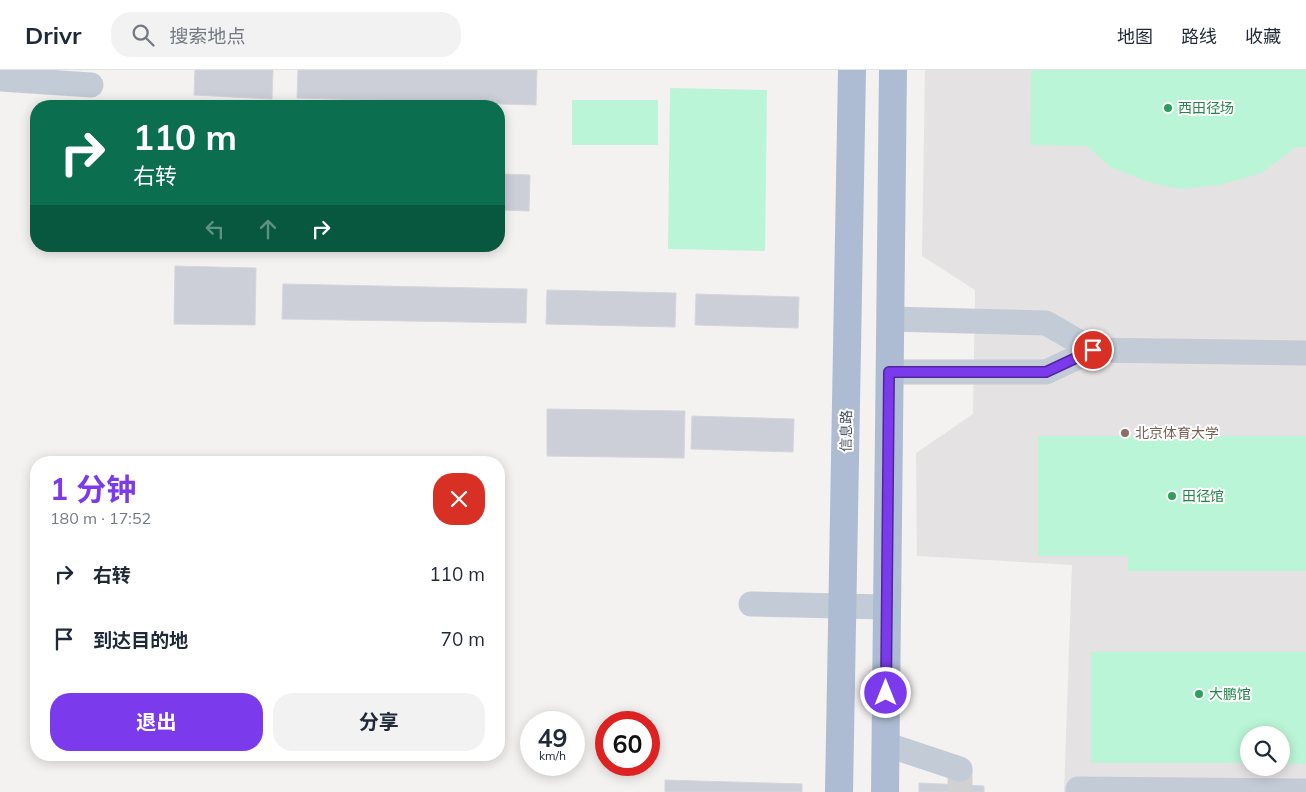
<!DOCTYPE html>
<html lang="zh">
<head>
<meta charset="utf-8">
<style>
	body { margin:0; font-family:Mulish,"Noto Sans SC",sans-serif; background:#f2f2f3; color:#1f2937; height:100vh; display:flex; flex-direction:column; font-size:19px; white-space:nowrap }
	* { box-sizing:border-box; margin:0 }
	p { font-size:16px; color:#747a83 }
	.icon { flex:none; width:28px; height:28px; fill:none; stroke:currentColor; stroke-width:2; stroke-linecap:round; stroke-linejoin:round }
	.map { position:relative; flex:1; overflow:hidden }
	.details { position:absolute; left:30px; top:386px; width:475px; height:305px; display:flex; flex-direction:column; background:#fff; border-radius:20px; box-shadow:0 2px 12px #0003 }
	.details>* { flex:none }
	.hud { position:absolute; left:30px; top:30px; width:475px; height:152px; border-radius:20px; box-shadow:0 2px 12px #0003; background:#0b6e4f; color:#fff; overflow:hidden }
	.tools { position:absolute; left:1240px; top:656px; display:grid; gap:10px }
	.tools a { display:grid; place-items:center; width:50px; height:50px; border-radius:50%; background:#fff; box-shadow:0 2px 12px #0003; font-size:25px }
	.speed { position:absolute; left:520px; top:641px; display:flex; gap:10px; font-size:25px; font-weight:700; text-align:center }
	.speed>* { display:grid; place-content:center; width:65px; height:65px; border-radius:50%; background:#fff; box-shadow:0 2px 12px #0003; line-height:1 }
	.speed small { font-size:12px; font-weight:400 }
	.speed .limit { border:8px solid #d22; background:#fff; color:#111 }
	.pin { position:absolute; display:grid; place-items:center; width:42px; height:42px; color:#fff; margin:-21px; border:2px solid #fff; border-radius:50%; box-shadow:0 1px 5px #0007 }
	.me { position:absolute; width:55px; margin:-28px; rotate:0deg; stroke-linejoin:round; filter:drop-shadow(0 0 4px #0008) }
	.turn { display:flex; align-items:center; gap:18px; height:105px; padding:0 20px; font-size:22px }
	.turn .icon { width:65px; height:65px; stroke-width:2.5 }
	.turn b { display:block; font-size:35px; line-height:42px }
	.lanes { display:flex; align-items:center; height:48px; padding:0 20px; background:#0003; justify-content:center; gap:25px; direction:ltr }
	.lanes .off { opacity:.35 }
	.round { display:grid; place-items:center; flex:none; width:52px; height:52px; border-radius:20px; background:#f2f2f3 }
	.summary { display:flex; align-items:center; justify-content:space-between; height:85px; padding:0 20px }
	h1 { font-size:30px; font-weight:700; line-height:38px; color:#7c3aed }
	.action { display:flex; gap:10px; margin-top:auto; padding:10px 20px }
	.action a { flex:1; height:58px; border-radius:20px; background:#7c3aed; color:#fff; font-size:20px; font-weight:700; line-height:58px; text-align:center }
	.action a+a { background:#f2f2f3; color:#1f2937 }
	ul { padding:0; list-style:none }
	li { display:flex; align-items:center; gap:15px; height:65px; padding:0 20px }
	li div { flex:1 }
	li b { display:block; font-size:19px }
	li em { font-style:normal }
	header { display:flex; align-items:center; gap:30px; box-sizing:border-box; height:70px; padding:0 25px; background:#fff; border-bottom:1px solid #e0e1e3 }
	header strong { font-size:24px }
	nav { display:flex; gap:28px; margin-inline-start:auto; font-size:18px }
	.search { width:350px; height:45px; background:#f2f2f3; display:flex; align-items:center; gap:12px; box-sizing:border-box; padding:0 18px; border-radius:20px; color:#747a83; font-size:19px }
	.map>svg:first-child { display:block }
	.education { fill:#e5e2e3; fill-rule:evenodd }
	.green { fill:#bbf5d8 }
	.building { fill:#cccfd7; stroke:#d4d6dd }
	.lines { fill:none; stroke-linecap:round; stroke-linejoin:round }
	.minor-tunnel { stroke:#d1d1d4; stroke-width:25; stroke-dasharray:25 12; stroke-linecap:butt }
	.minor { stroke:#c3cbd7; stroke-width:25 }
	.major { stroke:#aebcd3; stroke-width:28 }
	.route-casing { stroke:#51269a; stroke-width:12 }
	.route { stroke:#7c3aed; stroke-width:9 }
	.leisure-dot { fill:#2e9e5b; stroke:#fff; stroke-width:2 }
	.education-dot { fill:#8d6e63; stroke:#fff; stroke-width:2 }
	.labels { text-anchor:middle; stroke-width:4; stroke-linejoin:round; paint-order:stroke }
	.leisure-label { font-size:14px; fill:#27864d; stroke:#fff; text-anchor:start }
	.street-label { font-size:14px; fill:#465161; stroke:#fff }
	.education-label { font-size:14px; fill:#785e54; stroke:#fff; text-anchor:start }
</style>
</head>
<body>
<header>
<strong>Drivr</strong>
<div class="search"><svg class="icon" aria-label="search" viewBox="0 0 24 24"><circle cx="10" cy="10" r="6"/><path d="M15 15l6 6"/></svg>搜索地点</div>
<nav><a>地图</a><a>路线</a><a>收藏</a></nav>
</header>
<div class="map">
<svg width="1306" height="722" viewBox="0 0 1306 722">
	<rect width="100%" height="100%" fill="#f4f1f1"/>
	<path class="education" d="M925,0H1306V722H1064L1072,495L917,486L916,383L973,344L975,220L922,186ZM1249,665H1281V698H1249Z"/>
	<path class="green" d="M1031,0H1306V77H1296L1262,103L1220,115L1179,119L1148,112L1110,97L1087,76L1030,75Z
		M670,18L767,20L765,181L668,179Z
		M572,30H658V75H572Z
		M1038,366H1306V501H1128V486H1038Z
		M1091,582H1306V694L1281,693V665H1249V693H1091Z"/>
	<path class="building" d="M195,0H273L272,29L194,25Z
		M298,0H537L536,35L297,28Z
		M499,104L530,105L529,141L499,140Z
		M175,196L256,198L255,255L174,254Z
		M283,214L527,219L526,253L282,249Z
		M547,220L676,223L675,257L546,254Z
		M696,224L799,227L798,258L695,255Z
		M547,339L685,341L684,388L547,386Z
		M692,346L794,349L793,382L691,379Z
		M665,710L802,714V722H665Z
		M919,713L984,716V722H919Z"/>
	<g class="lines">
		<path class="minor-tunnel" d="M960,722V699"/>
		<path class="minor" d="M0,9L91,15
			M890,249L1046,253L1093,280
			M889,302H1046L1093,280L1306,283
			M751,534L886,537
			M885,674L960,699
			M1078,722V719L1306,721"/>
		<path class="major" d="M839,722L852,0
			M885,722L893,0"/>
	</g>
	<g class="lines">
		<defs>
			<path id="route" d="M886,623L889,302H1046L1093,280"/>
		</defs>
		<use href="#route" class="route-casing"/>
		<use href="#route" class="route"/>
	</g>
	<g class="leisure-dot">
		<circle cx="1168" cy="38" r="5"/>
		<circle cx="1172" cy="426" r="5"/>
		<circle cx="1199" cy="624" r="5"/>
	</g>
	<circle class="education-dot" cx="1125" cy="363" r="5"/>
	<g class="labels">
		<g class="leisure-label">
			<text x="1178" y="43">西田径场</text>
			<text x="1182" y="431">田径馆</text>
			<text x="1209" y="629">大鹏馆</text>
		</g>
		<g class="street-label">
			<text transform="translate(846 361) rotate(-89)" y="5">信息路</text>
		</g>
		<g class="education-label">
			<text x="1135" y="368">北京体育大学</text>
		</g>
	</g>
</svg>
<div class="tools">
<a><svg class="icon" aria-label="search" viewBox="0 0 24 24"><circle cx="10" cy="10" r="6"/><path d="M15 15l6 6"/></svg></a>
</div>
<div class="speed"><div>49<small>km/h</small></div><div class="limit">60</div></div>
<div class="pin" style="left:1093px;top:280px;background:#d93025"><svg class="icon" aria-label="arrive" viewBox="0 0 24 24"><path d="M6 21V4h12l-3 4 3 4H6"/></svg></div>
<svg class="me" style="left:886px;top:623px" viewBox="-20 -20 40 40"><circle r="17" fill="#7c3aed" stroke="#fff" stroke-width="3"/><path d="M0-11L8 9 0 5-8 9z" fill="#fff"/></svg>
<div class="hud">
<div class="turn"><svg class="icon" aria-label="right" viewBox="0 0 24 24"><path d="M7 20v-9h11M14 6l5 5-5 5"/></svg><div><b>110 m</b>右转</div></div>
<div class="lanes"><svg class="icon off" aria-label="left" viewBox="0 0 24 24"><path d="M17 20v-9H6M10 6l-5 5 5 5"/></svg><svg class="icon off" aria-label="ahead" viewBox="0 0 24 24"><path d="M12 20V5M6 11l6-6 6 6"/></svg><svg class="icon" aria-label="right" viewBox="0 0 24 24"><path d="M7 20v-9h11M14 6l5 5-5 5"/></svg></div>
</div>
<section class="details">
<div class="summary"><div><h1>1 分钟</h1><p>180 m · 17:52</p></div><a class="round" style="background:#d93025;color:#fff"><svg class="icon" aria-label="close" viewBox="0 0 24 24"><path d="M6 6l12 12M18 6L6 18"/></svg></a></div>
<ul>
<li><svg class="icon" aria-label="right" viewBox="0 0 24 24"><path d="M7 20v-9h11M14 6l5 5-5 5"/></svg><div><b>右转</b></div><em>110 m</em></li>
<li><svg class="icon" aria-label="arrive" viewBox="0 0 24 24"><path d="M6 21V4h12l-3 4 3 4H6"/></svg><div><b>到达目的地</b></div><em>70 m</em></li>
</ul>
<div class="action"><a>退出</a><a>分享</a></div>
</section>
</div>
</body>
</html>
